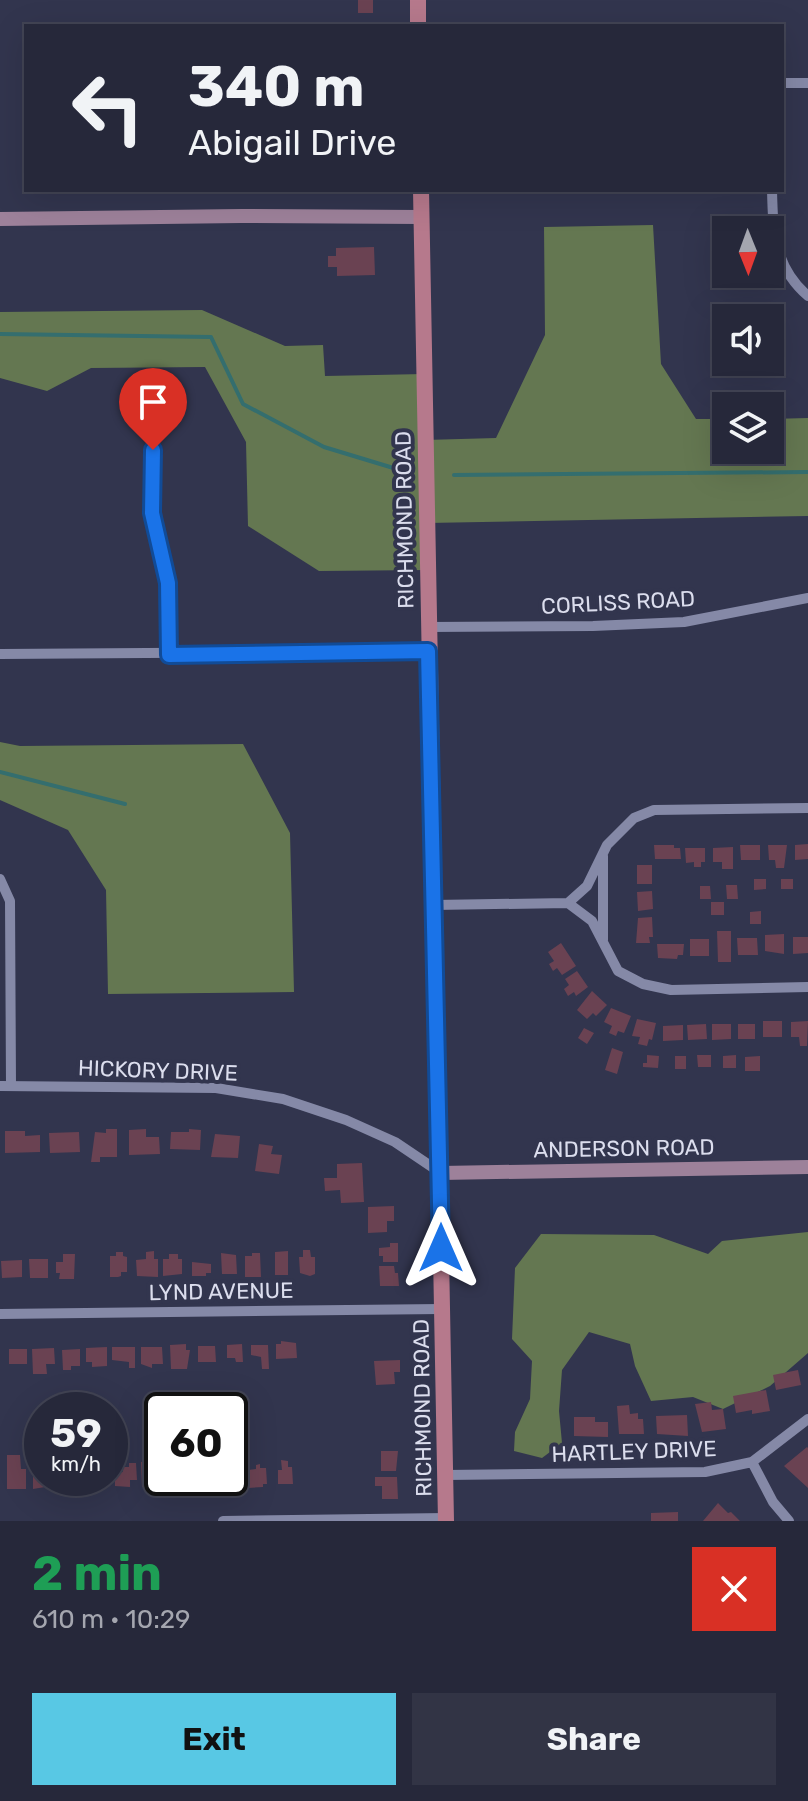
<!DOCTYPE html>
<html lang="en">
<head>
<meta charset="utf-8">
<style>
	body { margin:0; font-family:Rubik,sans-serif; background:#323445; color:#f1f3f6; height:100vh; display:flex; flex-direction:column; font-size:30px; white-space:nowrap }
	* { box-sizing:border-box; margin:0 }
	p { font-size:26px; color:#a4a6af }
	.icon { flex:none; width:44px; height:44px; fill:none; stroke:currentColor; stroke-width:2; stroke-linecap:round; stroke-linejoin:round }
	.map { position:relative; height:1521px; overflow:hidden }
	.side { display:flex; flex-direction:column; background:#26283a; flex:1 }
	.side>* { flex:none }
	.hud { position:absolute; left:24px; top:24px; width:760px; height:168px; border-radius:0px; box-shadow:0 8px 32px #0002,0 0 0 2px #424454; background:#26283a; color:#f1f3f6; overflow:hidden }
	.needle { width:52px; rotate:179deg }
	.buttons { position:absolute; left:712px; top:216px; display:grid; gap:16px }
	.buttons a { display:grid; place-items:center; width:72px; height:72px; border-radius:0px; background:#26283a; box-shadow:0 8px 32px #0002,0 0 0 2px #424454; font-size:40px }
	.speed { position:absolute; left:24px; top:1392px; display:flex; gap:16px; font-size:40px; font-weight:700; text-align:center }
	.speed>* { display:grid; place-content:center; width:104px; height:104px; border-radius:50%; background:#26283a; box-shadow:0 8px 32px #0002,0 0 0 2px #424454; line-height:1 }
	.speed small { font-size:20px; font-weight:400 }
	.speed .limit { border:4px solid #111; border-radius:12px; background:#fff; color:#111 }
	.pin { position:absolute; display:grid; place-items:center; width:68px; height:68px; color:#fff; margin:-82px -34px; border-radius:50% 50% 50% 0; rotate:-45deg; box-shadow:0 0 8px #0007 }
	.pin .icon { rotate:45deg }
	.me { position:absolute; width:88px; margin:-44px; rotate:0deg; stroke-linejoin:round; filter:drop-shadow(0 0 6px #0008) }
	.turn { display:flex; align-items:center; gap:28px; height:168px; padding:0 32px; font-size:36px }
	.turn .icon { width:104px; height:104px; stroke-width:2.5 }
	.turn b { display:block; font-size:56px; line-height:68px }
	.round { display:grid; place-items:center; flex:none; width:84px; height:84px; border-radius:0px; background:#323445 }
	.head { display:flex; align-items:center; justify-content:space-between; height:136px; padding:0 32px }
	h1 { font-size:48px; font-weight:700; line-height:60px; color:#1e9e55 }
	.primary-button { display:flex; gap:16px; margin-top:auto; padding:16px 32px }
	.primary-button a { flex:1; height:92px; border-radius:0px; background:#58c8e4; color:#111; font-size:32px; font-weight:700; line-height:92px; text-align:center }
	.primary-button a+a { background:#323445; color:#f1f3f6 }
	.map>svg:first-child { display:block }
	.forest { fill:#647751 }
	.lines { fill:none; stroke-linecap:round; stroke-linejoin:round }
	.stream { stroke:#346e6e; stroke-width:4 }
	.building { fill:#6a4252 }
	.street { stroke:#8589a7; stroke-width:10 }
	.secondary { stroke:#9d819a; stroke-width:14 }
	.primary { stroke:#b6798c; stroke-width:16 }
	.route-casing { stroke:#114b97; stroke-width:20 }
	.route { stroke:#1a73e8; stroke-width:14 }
	.labels { text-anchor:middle; stroke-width:8; stroke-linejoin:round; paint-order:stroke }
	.street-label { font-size:22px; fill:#dbdded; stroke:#32354e }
</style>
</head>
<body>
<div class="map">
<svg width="808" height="1521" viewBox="0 0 808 1521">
	<rect width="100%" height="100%" fill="#32354e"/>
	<path class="forest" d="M653,225L661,364L696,419H726V450H770V419L808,418V516L427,523V570L319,571L248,526L246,442L205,367L91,368L47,391L0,378V312L202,310L285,346L323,345L325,376L424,374L425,440L496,438L545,335L544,227Z
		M0,742L20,746L243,744L290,833L294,992L108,994L106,890L68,830L0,800Z
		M808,1232V1353L770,1386L723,1409L693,1397L651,1401L635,1366L630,1344L589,1332L562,1370L559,1411L562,1443L542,1458L514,1451L515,1432L530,1399L532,1361L512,1339L515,1268L541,1234L654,1235L708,1254L722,1241Z"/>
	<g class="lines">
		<path class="stream" d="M0,334L211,337L243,404L324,447L400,470
			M454,475L808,472
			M0,772L125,804"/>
	</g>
	<path class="building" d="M358,0H373V13H358Z
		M374,247L375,275L337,276V267H328V256H336V248Z
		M808,844V859L795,860V845Z
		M654,845H674V848H680L681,859H655Z
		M740,845H760V860H741Z
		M768,845H787L784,868H776L775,860H769Z
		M733,847V869H722V862H713V848Z
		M685,848H705V862H701V867H694V862L686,863Z
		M637,865H652V884H637Z
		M754,879H766V889L754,890Z
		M781,879H793V889H781Z
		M726,885H737L738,899H727Z
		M700,886H710L711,899H700Z
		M652,891L653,909L638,911L637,892Z
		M711,902H724V915H711Z
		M761,911V924H750V912Z
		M652,917L653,937H649L650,943H636L638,918Z
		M717,931H731V962H718Z
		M784,934V954L765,951V935Z
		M793,937H808V953L793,954Z
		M737,938H757L758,955H738Z
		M690,939H709V956H690Z
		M561,943L576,966L562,975L557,968L553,971L549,964L554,961L548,952Z
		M657,944H684L683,955H678L677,959L658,958Z
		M577,971L588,987L576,996L574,992L568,996L564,989L569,985L565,979Z
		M592,991L607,1005L596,1016L593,1013L587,1019L577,1010Z
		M611,1008L631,1016L624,1033L618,1031L616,1036L609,1033L612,1026L604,1022Z
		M637,1019L656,1023L652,1040L649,1039L647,1046L638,1044L640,1037L632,1036Z
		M763,1021H782V1037H763Z
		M808,1021L807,1046H800L799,1037H791V1022Z
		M706,1024L707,1039L688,1040L687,1025Z
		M712,1024H731V1039L712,1040Z
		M738,1024H755V1039H738Z
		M683,1025V1040L663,1041V1026Z
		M584,1028L594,1033L587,1044L578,1038Z
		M612,1048L623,1052L617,1074L605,1070Z
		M647,1055L659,1056L658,1068L643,1067V1063H647Z
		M697,1055H711V1067H698Z
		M736,1055V1068H723V1056Z
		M675,1056H686V1069H675Z
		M760,1056V1071H745V1057Z
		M106,1129H117V1157H100V1162H91L95,1132L106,1133Z
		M146,1129V1137H159L160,1154L129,1155V1130Z
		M189,1129L201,1130L200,1150L170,1149L171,1132H189Z
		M5,1131H25V1136L40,1135V1152L5,1153Z
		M79,1132L80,1152L50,1153L49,1133Z
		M215,1134L240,1136L238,1158L211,1157Z
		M259,1144L273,1146L271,1154L282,1155L279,1174L255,1171Z
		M362,1163L364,1202L341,1203L340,1190L325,1191L324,1178H337V1164Z
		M394,1206V1221H387V1232L368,1233V1207Z
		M390,1243H398V1262H383V1256H379V1248L390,1247Z
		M303,1250H310L311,1257H315V1274L310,1276L300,1273L299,1257H303Z
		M154,1251V1259H158V1277L137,1276L136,1260L146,1259V1252Z
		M288,1251V1275H275V1252Z
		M116,1252H123V1256L127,1257V1272H121V1276L118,1277H110V1256H116Z
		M221,1253L236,1255L237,1274H222Z
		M252,1253H260L261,1277H245V1256H252Z
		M63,1254H75L74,1279H59L60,1273H56V1262H63Z
		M169,1254H178V1259H182V1274L163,1276V1259H169Z
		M29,1259H48V1278H30Z
		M22,1260V1277L2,1278L1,1261Z
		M192,1262L211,1264V1273H206V1276H192Z
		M379,1266H394L395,1273H398L399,1286H380Z
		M281,1341L296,1343L297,1358L276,1359V1344H281Z
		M186,1344V1350H190L187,1369H171L170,1345Z
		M242,1344L243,1362H236L235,1358H227V1345Z
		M251,1345H268L269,1369H262L261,1357L251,1355Z
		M198,1346H215L216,1362H198Z
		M107,1347V1366L92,1367V1362H86V1348Z
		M112,1347H135V1368H129V1362L112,1360Z
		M141,1347H162L163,1364H152V1368L141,1364Z
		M54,1348L55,1364H46L47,1374H33L32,1349Z
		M9,1349H27V1364H9Z
		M80,1349V1366H71V1370H63L62,1350Z
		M400,1360V1372H394L395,1384L376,1385L374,1361Z
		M798,1370L801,1385L776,1390L773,1375Z
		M766,1390L770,1411L752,1414V1410L736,1413L733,1396Z
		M711,1402L712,1410L723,1409L726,1429L702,1432L695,1404Z
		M629,1405L630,1414L638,1413V1419H643L644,1434H619L617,1406Z
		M687,1415L688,1436L657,1434L656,1416Z
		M574,1417H595V1422H608V1437L574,1436Z
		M807,1447L808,1448V1488L784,1466Z
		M381,1451H398L396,1471H381Z
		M7,1455H20L21,1469H26V1489H7Z
		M281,1460L288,1461V1467H292L293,1484H278V1470H282Z
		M158,1461L159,1486L142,1487L141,1462Z
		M129,1463H136L137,1480H130V1487L115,1486V1473L123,1472V1467H129Z
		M260,1464V1468H266L267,1484H263V1487L248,1488V1470L256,1469V1465Z
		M238,1467L239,1486L224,1487L223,1478H230V1468Z
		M33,1471H42V1478H51V1486L33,1489Z
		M375,1477H397L398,1499H382V1486H375Z
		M60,1478H80L81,1491L60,1489Z
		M87,1478H107V1488L87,1489Z
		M170,1478H186V1487L170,1485Z
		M718,1503L728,1513L731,1512L740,1521H703Z
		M678,1512V1521H651V1513Z"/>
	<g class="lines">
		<path class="street" d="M782,83H808
			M772,190C773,231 774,267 808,296
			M153,450L152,513L168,583L169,655
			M428,627L593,626L684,622L808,598
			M0,654L428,651
			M603,856V940
			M0,879L10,901L11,1086
			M568,903L587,886L607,845L634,818L654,810L808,808
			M568,903L592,921L618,971L643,984L671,990L808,987
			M434,905L568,903
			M0,1086L216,1088L283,1099L346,1120L395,1142L441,1173
			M0,1314L441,1309
			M752,1462L773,1502L789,1521
			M446,1475L705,1472L752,1462L808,1419
			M223,1521L446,1518"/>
		<path class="secondary" d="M0,219L241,216L421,217
			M441,1173L808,1167"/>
		<path class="primary" d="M418,0V26
			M421,190L446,1521"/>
	</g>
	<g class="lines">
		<defs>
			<path id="route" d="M153,450L152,513L168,583L169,655L428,651L441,1248"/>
		</defs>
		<use href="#route" class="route-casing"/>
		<use href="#route" class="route"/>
	</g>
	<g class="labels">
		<g class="street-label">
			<text transform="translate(404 520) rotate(-91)" y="8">RICHMOND ROAD</text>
			<text transform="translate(618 602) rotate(-3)" y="8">CORLISS ROAD</text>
			<text transform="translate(158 1070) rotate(2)" y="8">HICKORY DRIVE</text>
			<text transform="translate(624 1148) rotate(-1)" y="8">ANDERSON ROAD</text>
			<text transform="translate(221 1291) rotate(-1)" y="8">LYND AVENUE</text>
			<text transform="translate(422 1408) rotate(-91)" y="8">RICHMOND ROAD</text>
			<text transform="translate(634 1451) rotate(-2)" y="8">HARTLEY DRIVE</text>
		</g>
	</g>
</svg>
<div class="buttons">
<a><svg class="needle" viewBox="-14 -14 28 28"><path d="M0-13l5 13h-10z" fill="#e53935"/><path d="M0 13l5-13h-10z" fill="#a4a6af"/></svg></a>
<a><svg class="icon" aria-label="sound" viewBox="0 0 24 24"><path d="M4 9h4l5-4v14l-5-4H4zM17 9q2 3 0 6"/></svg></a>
<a><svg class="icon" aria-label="layers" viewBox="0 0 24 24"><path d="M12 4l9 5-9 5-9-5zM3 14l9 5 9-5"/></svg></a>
</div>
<div class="speed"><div>59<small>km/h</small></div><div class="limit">60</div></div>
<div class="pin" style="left:153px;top:450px;background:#d93025"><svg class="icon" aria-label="arrive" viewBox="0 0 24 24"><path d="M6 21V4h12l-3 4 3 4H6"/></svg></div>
<svg class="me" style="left:441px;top:1248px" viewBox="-20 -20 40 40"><path d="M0-17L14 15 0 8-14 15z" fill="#1a73e8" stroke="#fff" stroke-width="4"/></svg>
<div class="hud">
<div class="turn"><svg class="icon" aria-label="left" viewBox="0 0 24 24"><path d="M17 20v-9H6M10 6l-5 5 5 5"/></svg><div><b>340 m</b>Abigail Drive</div></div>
</div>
</div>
<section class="side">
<div class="head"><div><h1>2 min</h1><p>610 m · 10:29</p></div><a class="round" style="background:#d93025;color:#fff"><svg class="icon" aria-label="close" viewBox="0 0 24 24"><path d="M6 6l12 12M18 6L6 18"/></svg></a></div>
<div class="primary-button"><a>Exit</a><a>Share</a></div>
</section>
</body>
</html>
